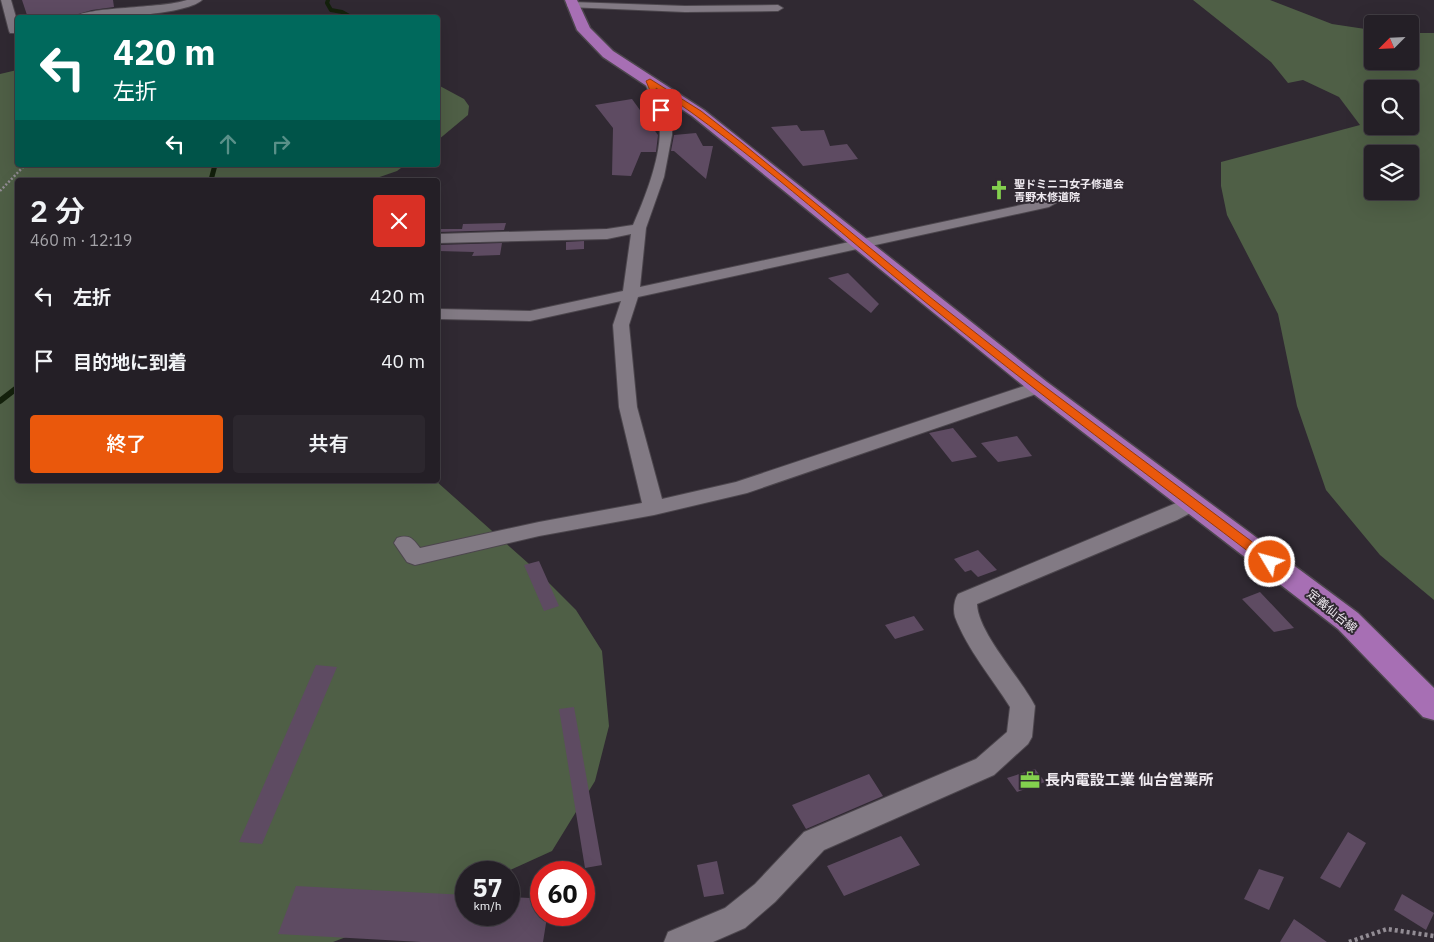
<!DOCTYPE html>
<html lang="ja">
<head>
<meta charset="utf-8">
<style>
	body { margin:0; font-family:"IBM Plex Sans","Noto Sans JP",sans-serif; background:#2c272e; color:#f1f3f6; height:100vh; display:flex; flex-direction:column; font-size:19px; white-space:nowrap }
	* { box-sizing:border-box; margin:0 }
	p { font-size:16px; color:#a3a2a7 }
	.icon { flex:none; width:28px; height:28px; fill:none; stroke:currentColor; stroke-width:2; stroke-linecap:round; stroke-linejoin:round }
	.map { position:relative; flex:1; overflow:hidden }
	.panel { position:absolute; left:15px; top:178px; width:425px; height:305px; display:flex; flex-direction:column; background:#241f26; border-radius:5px; box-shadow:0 5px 20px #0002,0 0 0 1px #413d43 }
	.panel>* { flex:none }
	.top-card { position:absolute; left:15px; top:15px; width:425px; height:152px; border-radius:5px; box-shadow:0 5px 20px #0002,0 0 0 1px #413d43; background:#00695c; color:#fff; overflow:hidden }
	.needle { width:32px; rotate:246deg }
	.tools { position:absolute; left:1364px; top:15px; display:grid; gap:10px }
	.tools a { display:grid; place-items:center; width:55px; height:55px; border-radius:5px; background:#241f26; box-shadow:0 5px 20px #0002,0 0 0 1px #413d43; font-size:25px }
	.speed { position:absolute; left:455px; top:861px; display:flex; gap:10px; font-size:25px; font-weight:700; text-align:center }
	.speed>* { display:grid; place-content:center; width:65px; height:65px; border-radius:50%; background:#241f26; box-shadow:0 5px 20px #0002,0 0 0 1px #413d43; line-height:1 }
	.speed small { font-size:12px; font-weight:400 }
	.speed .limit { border:8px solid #d22; background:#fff; color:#111 }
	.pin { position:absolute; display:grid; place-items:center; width:42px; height:42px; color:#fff; margin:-21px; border-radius:10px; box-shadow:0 2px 8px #0006 }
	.me { position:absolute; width:55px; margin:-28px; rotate:307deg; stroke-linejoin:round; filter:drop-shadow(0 0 4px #0008) }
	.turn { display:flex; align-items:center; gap:18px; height:105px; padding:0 15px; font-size:22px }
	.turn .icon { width:65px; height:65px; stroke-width:2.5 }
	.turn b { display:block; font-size:35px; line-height:42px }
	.lanes { display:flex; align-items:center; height:48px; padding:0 15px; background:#0003; justify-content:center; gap:25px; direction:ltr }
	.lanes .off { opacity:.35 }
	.round { display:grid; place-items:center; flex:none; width:52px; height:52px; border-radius:5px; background:#2c272e }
	.summary { display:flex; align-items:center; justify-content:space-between; height:85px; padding:0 15px }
	h1 { font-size:30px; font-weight:600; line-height:38px }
	.action { display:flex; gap:10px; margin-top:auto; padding:10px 15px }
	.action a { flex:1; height:58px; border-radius:5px; background:#ea580c; color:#fff; font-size:20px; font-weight:600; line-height:58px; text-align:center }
	.action a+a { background:#2c272e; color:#f1f3f6 }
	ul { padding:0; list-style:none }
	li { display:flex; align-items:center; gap:15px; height:65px; padding:0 15px }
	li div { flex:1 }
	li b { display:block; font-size:19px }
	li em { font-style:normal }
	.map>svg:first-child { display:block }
	.forest { fill:#4f5f46; fill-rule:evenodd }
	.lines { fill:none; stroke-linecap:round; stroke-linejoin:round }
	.stream-far2 { stroke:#14210c; stroke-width:4 }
	.stream-far1 { stroke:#14210c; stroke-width:5 }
	.stream { stroke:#14210c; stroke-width:6 }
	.building { fill:#5e4b62 }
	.minor-casing { stroke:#4c464d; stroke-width:2 }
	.major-casing { stroke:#4c464d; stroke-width:3 }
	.path-far1 { stroke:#928c94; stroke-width:2.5; stroke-dasharray:2 2; stroke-linecap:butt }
	.path { stroke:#928c94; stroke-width:4.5; stroke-dasharray:3 3; stroke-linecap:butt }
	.minor { fill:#827a84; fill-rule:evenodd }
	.major { fill:#a76fb4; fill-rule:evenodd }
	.route { fill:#ea580c; stroke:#983908 }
	.labels { text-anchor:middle; stroke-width:4; stroke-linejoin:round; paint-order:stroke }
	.far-poi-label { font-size:11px; font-weight:bold; fill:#efeaf0; stroke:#302932; text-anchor:start }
	.street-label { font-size:12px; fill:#efeaf0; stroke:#302932 }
	.near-poi-label { font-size:15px; font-weight:bold; fill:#efeaf0; stroke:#302932; text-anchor:start }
</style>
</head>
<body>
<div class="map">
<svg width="1434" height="942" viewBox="0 0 1434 942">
	<rect width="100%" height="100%" fill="#302932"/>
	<path class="forest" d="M1193,0H1270L1332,24L1372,30V61H1410V33H1434V600L1380,555L1326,490L1297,406L1278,314L1227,215L1221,186V162L1360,125L1339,97L1303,80L1288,83L1271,62ZM1372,89H1410V126H1372ZM1372,154H1410V191H1372Z
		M17,70L18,165H405L397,171L371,180H18V480L436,481L537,571L576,610L602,651L609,726L595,781L552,851L506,872H466V891L333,942H0V74Z
		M438,85L464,99L469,106L468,115L438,140Z"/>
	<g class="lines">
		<path class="stream-far2" d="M328,0L327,3L331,10L342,12L353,18"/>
		<path class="stream-far1" d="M211,180L215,165"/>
		<path class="stream" d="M0,401L18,387"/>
	</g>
	<path class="building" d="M22,0H113L114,7L92,10L66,18H28Z
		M632,99L658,135L656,152H641L631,176L612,175L613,128L595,105Z
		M797,125L801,131L824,130L830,146L847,144L858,159L803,166L771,127Z
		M696,133L703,146H713L706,179L674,151H671L674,135Z
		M506,223L504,230L438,232V229H462L463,224Z
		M584,241V249L566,250V242Z
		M502,243L500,255L472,256L474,252L438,251V245Z
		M848,273L879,304L871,313L828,278Z
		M953,428L977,457L952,462L929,433Z
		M1017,436L1032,456L998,462L981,443Z
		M978,550L997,570L978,577L971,570L965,572L954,559Z
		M539,561L559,606L544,611L524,565Z
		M1260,592L1294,628L1274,632L1242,599Z
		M914,616L924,630L895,639L885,625Z
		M316,665L337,667L262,844L239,842Z
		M574,707L602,865L585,868L559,709Z
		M1035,769L1045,782L1017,792L1007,778Z
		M869,774L883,796L806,829L792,805Z
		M1348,832L1366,843L1340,888L1320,878Z
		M901,836L920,865L844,896L827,866Z
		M717,861L724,894L704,897L697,865Z
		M1259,869L1284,877L1269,910L1244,899Z
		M296,886L466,895V915H509V897L530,898L541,910V915L547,917L543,942H421L278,934Z
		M1402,894L1434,913L1426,930L1394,910Z
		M1294,919L1327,942H1280Z"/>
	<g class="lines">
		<defs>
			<path id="minor" d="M1,0H11L18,24V33H10L9,31Z
				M187,0H202C185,16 98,18 72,18C87,6 161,9 187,0Z
				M572,2L685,6L778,5L783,8L778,11L685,12L568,7L567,5Z
				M650,77L656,81L668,108L672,119V135L664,177L646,228L640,287L1049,199L1056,203L1049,207L638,297L629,325L637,407L662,499L736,482L1033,383H1045L1048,387L1045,391L747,493L654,515L539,536L415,565L407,562L394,543L397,538C410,534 413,539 420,548L539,522L642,503L619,407L613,325L621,301L530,321L438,319V309L530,311L623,291L631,234L607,239L438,243V234L607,229L633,225C645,198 664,150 659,121C657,107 649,94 644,81Z
				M1193,496L1200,498L1203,503L1200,508L1177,520L977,604C978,633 1021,678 1035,706L1032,737L1028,744L994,775L824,850L775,902L745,928L713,942H664L668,932L725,908L755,884L804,832L976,759L1007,732L1010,707C992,678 967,649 955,617C953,610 954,600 958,594Z"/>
			<path id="major" d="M565,0H577L590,28L613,51L704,110L1047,382L1358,613L1434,688V720L1423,717L1338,629L1031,392L692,116L603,57L577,30Z"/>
		</defs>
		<use href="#minor" class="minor-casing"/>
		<use href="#major" class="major-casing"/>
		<path class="path-far1" d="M0,191L25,165"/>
		<path class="path" d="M1349,942L1387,929L1434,936"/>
		<use href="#minor" class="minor"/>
		<use href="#major" class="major"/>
	</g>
	<path class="route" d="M650,79L701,111L742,143L930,297L1028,374L1275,559L1277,562L1275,565H1266C1152,478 1036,392 924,301C835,229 751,151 656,88L665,110L659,112L646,81Z"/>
	<defs>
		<symbol id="church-bare" viewBox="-9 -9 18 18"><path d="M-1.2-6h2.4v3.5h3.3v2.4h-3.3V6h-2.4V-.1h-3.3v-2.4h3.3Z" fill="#83d04e" stroke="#302932" stroke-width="2.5" paint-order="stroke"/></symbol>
		<symbol id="office-bare" viewBox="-9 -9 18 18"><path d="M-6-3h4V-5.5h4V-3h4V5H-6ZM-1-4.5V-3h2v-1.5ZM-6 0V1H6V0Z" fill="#83d04e" stroke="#302932" stroke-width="2.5" paint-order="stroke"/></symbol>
	</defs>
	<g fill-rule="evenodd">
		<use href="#church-bare" x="985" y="176" width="28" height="28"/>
		<use href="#office-bare" x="1016" y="766" width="28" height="28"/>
	</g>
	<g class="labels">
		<g class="far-poi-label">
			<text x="1014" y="188">聖ドミニコ女子修道会<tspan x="1014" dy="13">青野木修道院</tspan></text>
		</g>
		<g class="street-label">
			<text transform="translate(1332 611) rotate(39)" y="4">定義仙台線</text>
		</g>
		<g class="near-poi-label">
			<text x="1045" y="785">長内電設工業 仙台営業所</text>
		</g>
	</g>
</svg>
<div class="tools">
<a><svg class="needle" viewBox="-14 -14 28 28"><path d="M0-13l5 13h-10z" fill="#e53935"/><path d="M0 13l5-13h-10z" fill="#a3a2a7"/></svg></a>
<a><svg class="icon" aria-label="search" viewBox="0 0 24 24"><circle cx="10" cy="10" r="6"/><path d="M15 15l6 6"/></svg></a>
<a><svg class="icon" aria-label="layers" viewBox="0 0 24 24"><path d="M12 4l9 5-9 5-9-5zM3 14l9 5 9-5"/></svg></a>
</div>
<div class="speed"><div>57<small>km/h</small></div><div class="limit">60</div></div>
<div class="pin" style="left:661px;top:110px;background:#d93025"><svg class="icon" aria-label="arrive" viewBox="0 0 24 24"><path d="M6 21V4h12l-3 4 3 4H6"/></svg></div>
<svg class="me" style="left:1270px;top:562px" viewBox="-20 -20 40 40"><circle r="17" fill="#ea580c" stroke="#fff" stroke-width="3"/><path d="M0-11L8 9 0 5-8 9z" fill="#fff"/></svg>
<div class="top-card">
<div class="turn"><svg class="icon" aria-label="left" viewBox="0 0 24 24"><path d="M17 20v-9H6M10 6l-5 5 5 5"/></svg><div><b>420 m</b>左折</div></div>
<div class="lanes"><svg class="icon" aria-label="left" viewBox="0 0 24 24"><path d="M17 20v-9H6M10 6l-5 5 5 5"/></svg><svg class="icon off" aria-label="ahead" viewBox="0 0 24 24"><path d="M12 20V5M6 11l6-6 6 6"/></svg><svg class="icon off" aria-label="right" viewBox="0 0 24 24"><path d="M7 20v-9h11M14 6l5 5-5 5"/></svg></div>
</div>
<section class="panel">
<div class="summary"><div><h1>2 分</h1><p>460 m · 12:19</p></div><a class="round" style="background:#d93025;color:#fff"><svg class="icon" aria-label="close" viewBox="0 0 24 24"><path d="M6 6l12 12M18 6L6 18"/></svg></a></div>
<ul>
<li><svg class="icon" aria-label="left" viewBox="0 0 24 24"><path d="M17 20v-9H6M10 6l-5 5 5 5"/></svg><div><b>左折</b></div><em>420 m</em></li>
<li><svg class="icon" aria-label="arrive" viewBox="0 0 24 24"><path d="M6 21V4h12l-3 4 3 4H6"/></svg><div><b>目的地に到着</b></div><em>40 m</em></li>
</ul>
<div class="action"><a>終了</a><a>共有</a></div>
</section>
</div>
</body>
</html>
